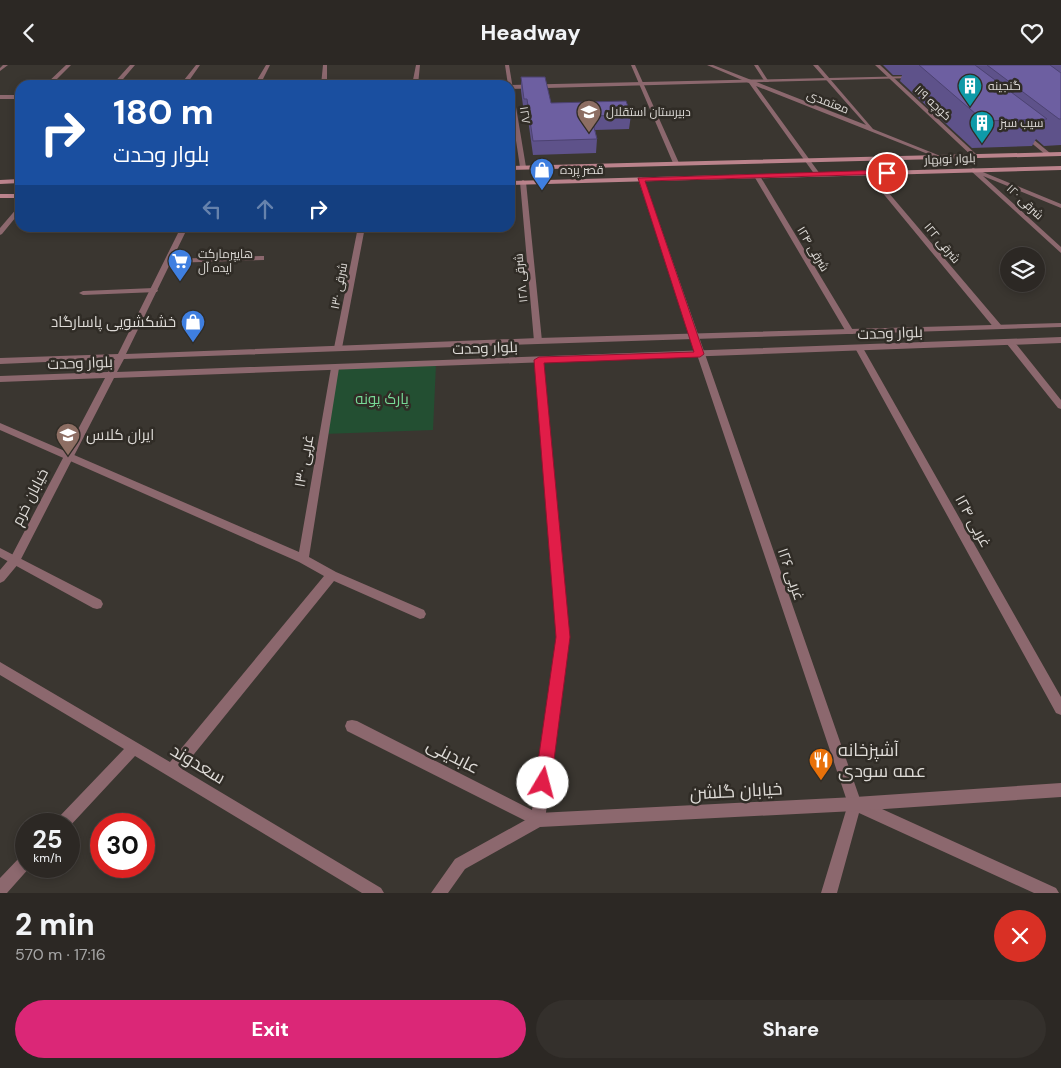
<!DOCTYPE html>
<html lang="en">
<head>
<meta charset="utf-8">
<style>
	body { margin:0; font-family:"DM Sans",Cairo,sans-serif; background:#34302c; color:#f1f3f6; height:100vh; display:flex; flex-direction:column; font-size:19px; white-space:nowrap }
	* { box-sizing:border-box; margin:0 }
	p { font-size:16px; color:#a6a6a6 }
	.icon { flex:none; width:28px; height:28px; fill:none; stroke:currentColor; stroke-width:2; stroke-linecap:round; stroke-linejoin:round }
	.map { position:relative; height:828px; overflow:hidden }
	.sheet { display:flex; flex-direction:column; background:#2c2824; flex:1 }
	.sheet>* { flex:none }
	.banner { position:absolute; left:15px; top:15px; width:500px; height:152px; border-radius:15px; box-shadow:0 2px 8px #0003,0 0 0 1px #484441; background:#1a4fa0; color:#fff; overflow:hidden }
	.buttons { position:absolute; left:1000px; top:182px; display:grid; gap:10px }
	.buttons a { display:grid; place-items:center; width:45px; height:45px; border-radius:50%; background:#2c2824; box-shadow:0 2px 8px #0003,0 0 0 1px #484441; font-size:25px }
	.speed { position:absolute; left:15px; top:748px; display:flex; gap:10px; font-size:25px; font-weight:700; text-align:center }
	.speed>* { display:grid; place-content:center; width:65px; height:65px; border-radius:50%; background:#2c2824; box-shadow:0 2px 8px #0003,0 0 0 1px #484441; line-height:1 }
	.speed small { font-size:12px; font-weight:400 }
	.speed .limit { border:8px solid #d22; background:#fff; color:#111 }
	.pin { position:absolute; display:grid; place-items:center; width:42px; height:42px; color:#fff; margin:-21px; border:2px solid #fff; border-radius:50%; box-shadow:0 1px 5px #0007 }
	.me { position:absolute; width:55px; margin:-28px; rotate:8deg; stroke-linejoin:round; filter:drop-shadow(0 0 4px #0008) }
	.turn { display:flex; align-items:center; gap:18px; height:105px; padding:0 15px; font-size:22px }
	.turn .icon { width:65px; height:65px; stroke-width:2.5 }
	.turn b { display:block; font-size:35px; line-height:42px }
	.lanes { display:flex; align-items:center; height:48px; padding:0 15px; background:#0003; justify-content:center; gap:25px; direction:ltr }
	.lanes .off { opacity:.35 }
	.round { display:grid; place-items:center; flex:none; width:52px; height:52px; border-radius:26px; background:#34302c }
	.head { display:flex; align-items:center; justify-content:space-between; height:85px; padding:0 15px }
	h1 { font-size:30px; font-weight:800; line-height:38px }
	.primary-button { display:flex; gap:10px; margin-top:auto; padding:10px 15px }
	.primary-button a { flex:1; height:58px; border-radius:30px; background:#db2777; color:#fff; font-size:20px; font-weight:800; line-height:58px; text-align:center }
	.primary-button a+a { background:#34302c; color:#f1f3f6 }
	header { display:flex; justify-content:space-between; align-items:center; height:65px; padding:0 15px; background:#2c2824; font-size:22px; font-weight:800 }
	.map>svg:first-child { display:block }
	.green { fill:#234f32 }
	.lines { fill:none; stroke-linecap:round; stroke-linejoin:round }
	.minor { fill:#8c686e; fill-rule:evenodd }
	.tertiary { fill:#8c686e; fill-rule:evenodd }
	.secondary { fill:#bb838c; fill-rule:evenodd }
	.wall { fill:#5e528a }
	.building { fill:#6d5fa1; stroke:#4c4271 }
	.route { fill:#e11d48; stroke:#92132f }
	.labels { text-anchor:middle; stroke-width:5; stroke-linejoin:round; paint-order:stroke }
	.far-poi-label { font-size:12px; fill:#dedbd7; stroke:#302c26; text-anchor:start }
	.far-street-label { font-size:12px; fill:#dedbd7; stroke:#302c26 }
	.poi-label { font-size:15px; fill:#dedbd7; stroke:#302c26; text-anchor:end }
	.street-label { font-size:15px; fill:#dedbd7; stroke:#302c26 }
	.park-label { font-size:15px; fill:#78da97; stroke:#302c26 }
	.near-poi-label { font-size:18px; fill:#dedbd7; stroke:#302c26; text-anchor:start }
	.near-street-label { font-size:18px; fill:#dedbd7; stroke:#302c26 }
</style>
</head>
<body>
<header><svg class="icon" aria-label="back" viewBox="0 0 24 24"><path d="M15 5l-7 7 7 7"/></svg>Headway<svg class="icon" aria-label="heart" viewBox="0 0 24 24"><path d="M12 20l-8-8c-3-5 5-10 8-4 3-6 11-1 8 4z"/></svg></header>
<div class="map">
<svg width="1061" height="828" viewBox="0 0 1061 828">
	<rect width="100%" height="100%" fill="#3a3630"/>
	<path class="green" d="M436,299L433,365L324,369L335,303Z"/>
	<g class="lines">
		<path class="minor" d="M3,0H8L0,6V3Z
			M66,0H71L51,20H45Z
			M130,0H135L118,20H112Z
			M196,0H200L186,20H180Z
			M323,0H327V20H321Z
			M416,0H420L418,20H412Z
			M505,0H509L526,102L523,104L520,102L510,36V20H508Z
			M631,0H635L679,98L678,99L673,98Z
			M707,0H713L866,60L813,0H818L873,64L943,92L938,93L756,21L820,109L815,110L749,18Z
			M754,0H758L769,17H765Z
			M875,0H880L977,90V92H973Z
			M1023,69H1027L1050,88V90H1046L1023,71Z
			M973,103L1061,139V143L983,111L1061,182V188L971,106L970,105Z
			M867,107H871L1001,260V264H995L867,109Z
			M755,110L760,111L854,267L853,269H847L846,267L754,111Z
			M641,112L644,114L860,734L1056,823L1059,828H1034L859,748L837,828H821L848,739L638,114Z
			M523,115L526,117L542,276L538,279L534,276L520,117Z
			M20,141V147L2,169L0,170V163L18,142Z
			M358,162H365L342,283L338,286L334,283Z
			M261,191H264V195L170,198L166,196L170,194Z
			M154,223L158,225L157,227L83,230L79,228L83,226Z
			M1010,274L1013,275L1061,335V344L1058,343L1007,279V275Z
			M859,280L863,283L1061,632V650L1056,648L855,283Z
			M539,292L543,295L569,572L545,755L543,760L538,762L347,666L345,661L347,656L352,655L357,656L532,745L557,572L535,295Z
			M335,300L339,303L309,492L336,507L424,545L426,549L424,553L420,554L334,516L182,704L381,823L384,828H362L135,691L69,762V759H55L57,754L124,684L0,610V597L170,697L324,511L299,497L0,365V358L299,487L331,303Z
			M0,483L101,535L103,539L101,543L97,544L93,543L0,492Z
			M26,789V801H31L7,828H0V813L21,791Z"/>
		<path class="tertiary" d="M266,0H270L260,20H254Z
			M915,11L913,13L510,24V20Z
			M0,30H20V34H0Z
			M181,162H188L126,289L538,273L1061,258V262L538,279L124,294L117,307L1061,272V278L114,313L19,498L4,516L0,518V505L11,492L105,313L0,317V311L108,307L115,294L0,299V293L118,289Z
			M1061,718V732L855,746L540,762L465,804L448,828H431L455,794L538,748L855,732Z"/>
		<path class="secondary" d="M1061,87V91L510,105V101Z
			M1061,101V105L510,120V116Z
			M20,114V118L0,119V115Z
			M0,129H20V133H0Z"/>
	</g>
	<path class="wall" d="M883,0H1061V80L1044,81L1036,74L1032,81L972,83L900,16L902,10H893Z
		M521,12L551,38L631,50L629,64L595,65L597,74L596,88L533,90L527,47L524,48L521,26Z"/>
	<path class="building" d="M919,0H975L1047,54L984,56Z
		M987,0H1050L1061,8V54H1059Z
		M521,12H545L551,38L626,36L631,50L591,51L597,74L533,76L527,34H524Z"/>
	<path class="route" d="M887,105L890,108L889,109L645,116L704,289L700,292L544,298L570,572L551,718L549,724L543,726L538,724L535,718L556,572L534,295L539,292L694,287L638,113Z"/>
	<defs>
		<symbol id="building-pin" viewBox="-11 -11 22 30"><path d="M0 17L-7.5 6A9.5 9.5 0 1 1 7.5 6Z" fill="#0f9aa8" stroke="#302c26"/><path d="M-4-6H4V6H1V3H-1V6H-4ZM-2.5-4.3h1.7v1.8h-1.7ZM.8-4.3h1.7v1.8H.8ZM-2.5-1h1.7V.8h-1.7ZM.8-1h1.7V.8H.8Z" fill="#fff"/></symbol>
		<symbol id="school-pin" viewBox="-11 -11 22 30"><path d="M0 17L-7.5 6A9.5 9.5 0 1 1 7.5 6Z" fill="#8d6e63" stroke="#302c26"/><path d="M0-5L7-2L0 1L-7-2ZM-4 1L0 2.5L4 1V4Q0 6-4 4Z" fill="#fff"/></symbol>
		<symbol id="shop-pin" viewBox="-11 -11 22 30"><path d="M0 17L-7.5 6A9.5 9.5 0 1 1 7.5 6Z" fill="#3f7fe0" stroke="#302c26"/><path d="M-5-2.5h2.3a2.7 3.5 0 0 1 5.4 0H5L5.5 6h-11ZM-1.5-2.5h3a1.5 2.3 0 0 0-3 0Z" fill="#fff"/></symbol>
		<symbol id="supermarket-pin" viewBox="-11 -11 22 30"><path d="M0 17L-7.5 6A9.5 9.5 0 1 1 7.5 6Z" fill="#3f7fe0" stroke="#302c26"/><path d="M-6-5.5h2.5l.6 2H6L4.5 2H-2.5L-4.4-4H-6ZM-1.5 3.2a1.3 1.3 0 1 0 .1 0ZM3 3.2a1.3 1.3 0 1 0 .1 0Z" fill="#fff"/></symbol>
		<symbol id="university-pin" viewBox="-11 -11 22 30"><path d="M0 17L-7.5 6A9.5 9.5 0 1 1 7.5 6Z" fill="#8d6e63" stroke="#302c26"/><path d="M0-5L7-2L0 1L-7-2ZM-4 1L0 2.5L4 1V4Q0 6-4 4Z" fill="#fff"/></symbol>
		<symbol id="restaurant-pin" viewBox="-11 -11 22 30"><path d="M0 17L-7.5 6A9.5 9.5 0 1 1 7.5 6Z" fill="#e8710a" stroke="#302c26"/><path d="M-5-6h1v4h1v-4h1v4h1v-4h1v5L-1.5 .5V6h-2V.5L-5-1ZM5-6V6H3V1.5H1.5Q1.5-4 5-6Z" fill="#fff"/></symbol>
	</defs>
	<g fill-rule="evenodd">
		<use href="#building-pin" x="956" y="7" width="28" height="38"/>
		<use href="#school-pin" x="575" y="33" width="28" height="38"/>
		<use href="#building-pin" x="968" y="44" width="28" height="38"/>
		<use href="#shop-pin" x="528" y="91" width="28" height="38"/>
		<use href="#supermarket-pin" x="166" y="182" width="28" height="38"/>
		<use href="#shop-pin" x="179" y="243" width="28" height="38"/>
		<use href="#university-pin" x="54" y="356" width="28" height="38"/>
		<use href="#restaurant-pin" x="807" y="681" width="28" height="38"/>
	</g>
	<g class="labels">
		<g class="far-poi-label">
			<text x="988" y="25">گنجینه</text>
			<text x="606" y="51">دبیرستان استقلال</text>
			<text x="1000" y="62">سیب سبز</text>
			<text x="560" y="109">قصر پرده</text>
			<text x="198" y="193">هایپرمارکت<tspan x="198" dy="14">ایده آل</tspan></text>
		</g>
		<g class="far-street-label">
			<text transform="translate(828 37) rotate(22)" y="4">معتمدی</text>
			<text transform="translate(933 38) rotate(43)" y="4">کوچه ۱۱۹</text>
			<text transform="translate(525 50) rotate(81)" y="4">۱۲۷</text>
			<text transform="translate(950 94) rotate(-2)" y="4">بلوار نوبهار</text>
			<text transform="translate(1025 137) rotate(43)" y="4">۱۲۰ شرقی</text>
			<text transform="translate(942 178) rotate(50)" y="4">۱۲۲ شرقی</text>
			<text transform="translate(813 184) rotate(59)" y="4">۱۲۴ شرقی</text>
			<text transform="translate(521 213) rotate(-96)" y="4">۱۲۸ شرقی</text>
			<text transform="translate(339 221) rotate(-79)" y="4">۱۳۰ شرقی</text>
		</g>
		<g class="poi-label">
			<text x="176" y="262">خشکشویی پاسارگاد</text>
			<text x="86" y="375" text-anchor="start">ایران کلاس</text>
		</g>
		<g class="street-label">
			<text transform="translate(890 268) rotate(-2)" y="5">بلوار وحدت</text>
			<text transform="translate(485 283) rotate(-2)" y="5">بلوار وحدت</text>
			<text transform="translate(80 298) rotate(-2)" y="5">بلوار وحدت</text>
			<text transform="translate(304 396) rotate(-80)" y="5">۱۳۰ غربی</text>
			<text transform="translate(30 432) rotate(-63)" y="5">خیابان خرم</text>
			<text transform="translate(973 456) rotate(61)" y="5">۱۲۴ غربی</text>
			<text transform="translate(791 509) rotate(71)" y="5">۱۲۶ غربی</text>
		</g>
		<g class="park-label">
			<text x="382" y="339">پارک پونه</text>
		</g>
		<g class="near-poi-label">
			<text x="838" y="691">آشپزخانه<tspan x="838" dy="21">عمه سودی</tspan></text>
		</g>
		<g class="near-street-label">
			<text transform="translate(453 691) rotate(27)" y="6">عابدینی</text>
			<text transform="translate(198 699) rotate(31)" y="6">سعدوند</text>
			<text transform="translate(736 726) rotate(-3)" y="6">خیابان گلشن</text>
		</g>
	</g>
</svg>
<div class="buttons">
<a><svg class="icon" aria-label="layers" viewBox="0 0 24 24"><path d="M12 4l9 5-9 5-9-5zM3 14l9 5 9-5"/></svg></a>
</div>
<div class="speed"><div>25<small>km/h</small></div><div class="limit">30</div></div>
<div class="pin" style="left:887px;top:108px;background:#d93025"><svg class="icon" aria-label="arrive" viewBox="0 0 24 24"><path d="M6 21V4h12l-3 4 3 4H6"/></svg></div>
<svg class="me" style="left:543px;top:718px" viewBox="-20 -20 40 40"><circle r="19" fill="#fff"/><path d="M0-13L10 11 0 6-10 11z" fill="#e11d48"/></svg>
<div class="banner">
<div class="turn"><svg class="icon" aria-label="right" viewBox="0 0 24 24"><path d="M7 20v-9h11M14 6l5 5-5 5"/></svg><div><b>180 m</b>بلوار وحدت</div></div>
<div class="lanes"><svg class="icon off" aria-label="left" viewBox="0 0 24 24"><path d="M17 20v-9H6M10 6l-5 5 5 5"/></svg><svg class="icon off" aria-label="ahead" viewBox="0 0 24 24"><path d="M12 20V5M6 11l6-6 6 6"/></svg><svg class="icon" aria-label="right" viewBox="0 0 24 24"><path d="M7 20v-9h11M14 6l5 5-5 5"/></svg></div>
</div>
</div>
<section class="sheet">
<div class="head"><div><h1>2 min</h1><p>570 m · 17:16</p></div><a class="round" style="background:#d93025;color:#fff"><svg class="icon" aria-label="close" viewBox="0 0 24 24"><path d="M6 6l12 12M18 6L6 18"/></svg></a></div>
<div class="primary-button"><a>Exit</a><a>Share</a></div>
</section>
</body>
</html>
